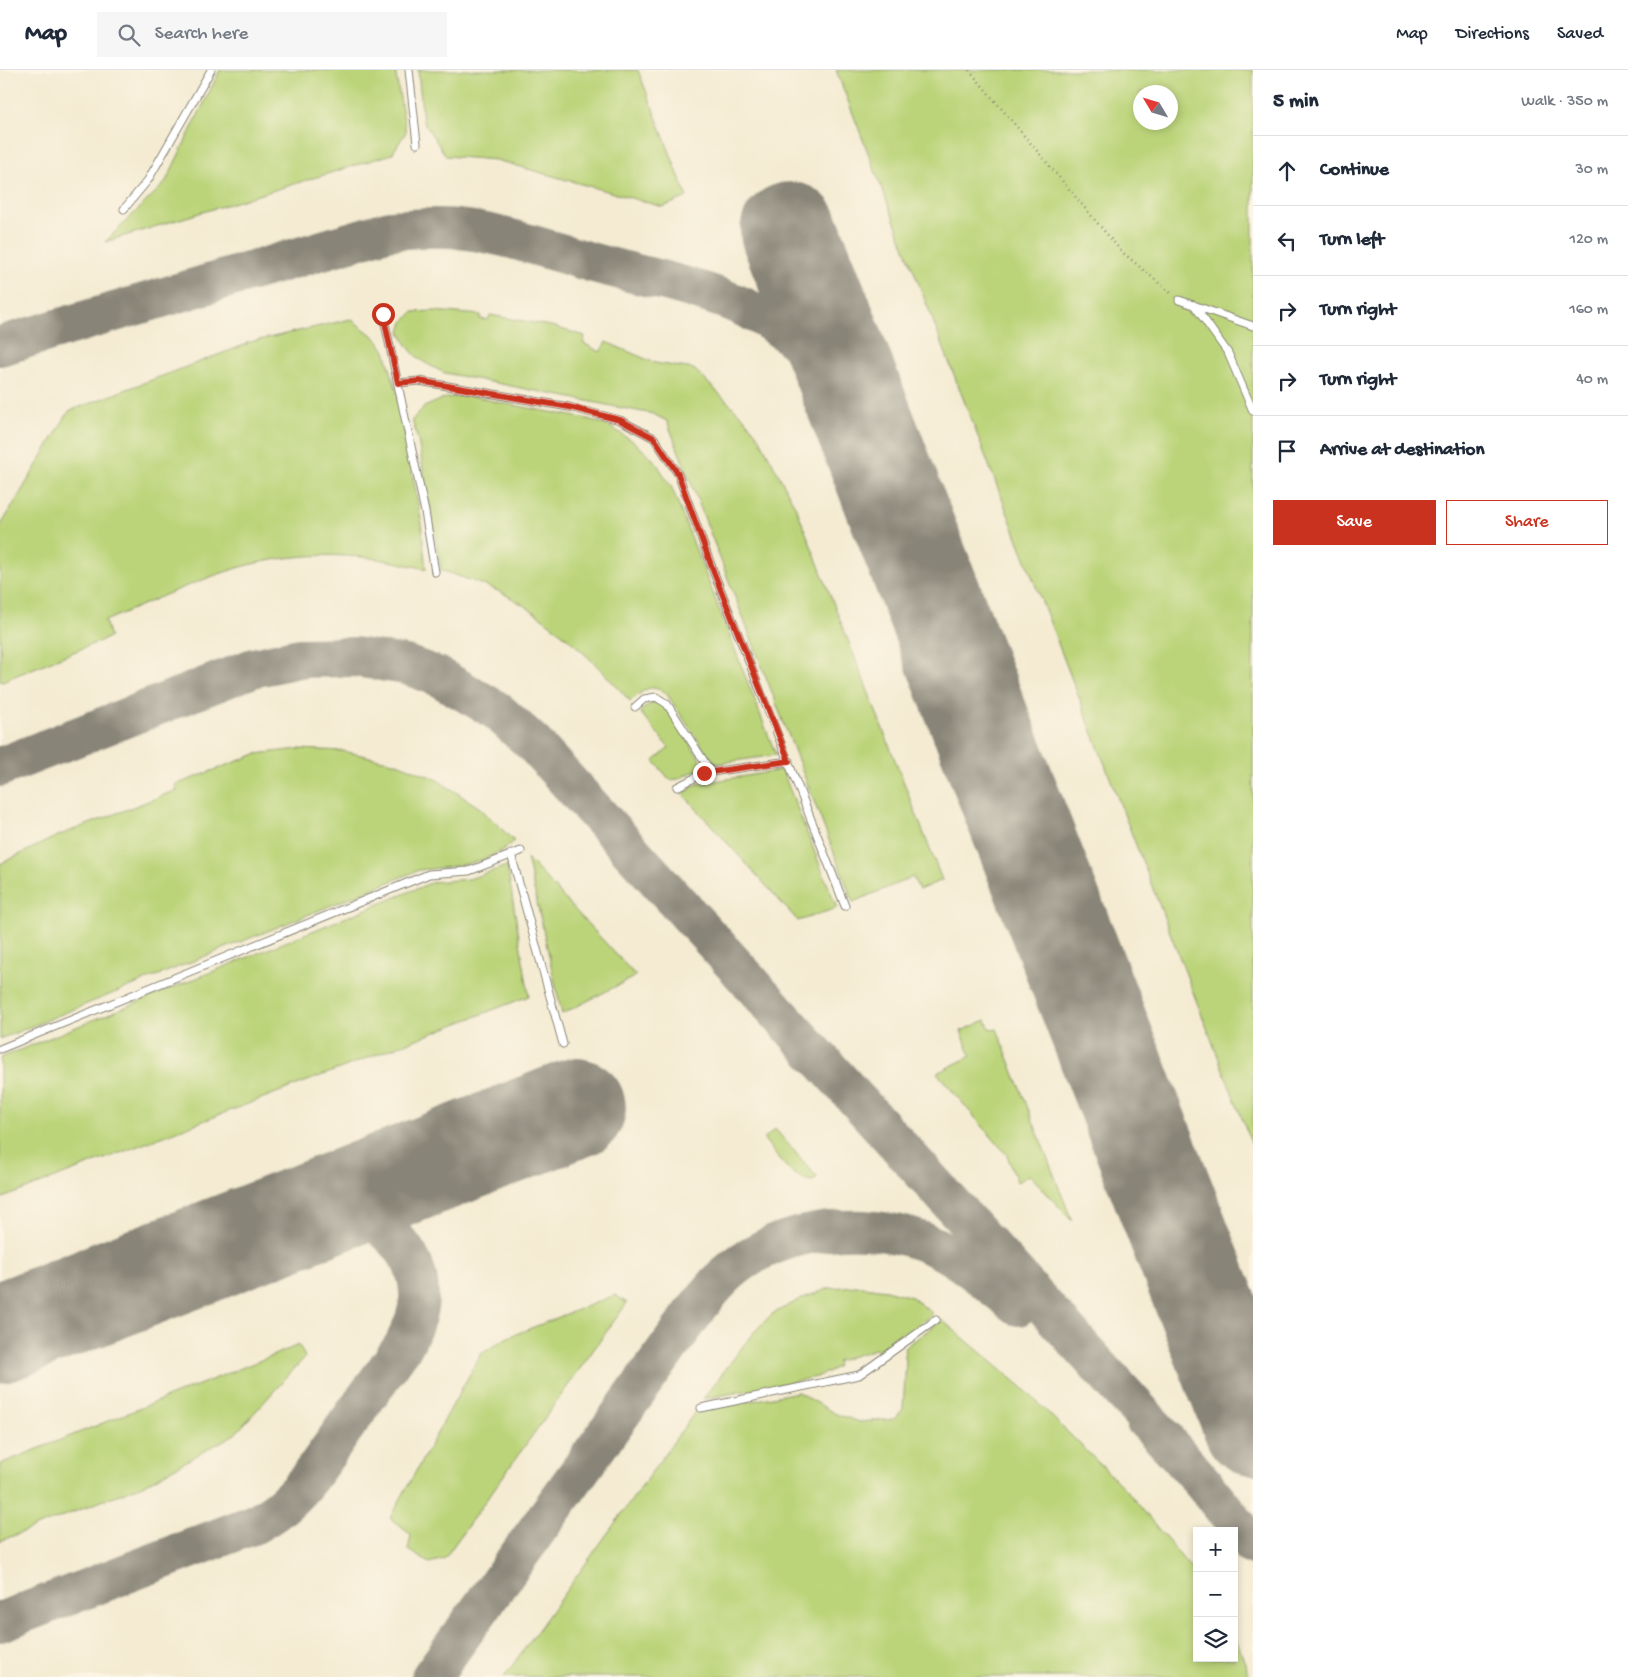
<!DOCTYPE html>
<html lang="en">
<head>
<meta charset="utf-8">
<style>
  body { margin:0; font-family:"Gochi Hand",sans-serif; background:#f6f6f7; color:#1f2937 }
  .controls { position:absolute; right:15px; bottom:15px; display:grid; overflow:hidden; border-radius:0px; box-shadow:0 2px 8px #0003 }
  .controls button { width:45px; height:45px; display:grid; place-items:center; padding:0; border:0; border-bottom:1px solid #e0e1e3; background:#fff; color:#1f2937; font:25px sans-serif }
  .compass { position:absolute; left:1133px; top:15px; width:45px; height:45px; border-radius:50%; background:#fff; box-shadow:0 2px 8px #0003; rotate:308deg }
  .stop { position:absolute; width:15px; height:15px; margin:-11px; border:4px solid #c8321e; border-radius:50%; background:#fff }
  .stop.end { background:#c8321e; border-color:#fff; box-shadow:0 1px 5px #0008 }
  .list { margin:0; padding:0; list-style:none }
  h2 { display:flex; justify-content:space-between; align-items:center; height:65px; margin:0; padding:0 20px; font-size:21px }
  h2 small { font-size:16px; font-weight:400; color:#747a83 }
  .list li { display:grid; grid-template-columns:32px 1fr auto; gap:15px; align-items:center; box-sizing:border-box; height:70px; padding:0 20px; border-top:1px solid #e0e1e3 }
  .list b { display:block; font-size:19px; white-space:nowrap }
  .list em { font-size:16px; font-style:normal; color:#747a83 }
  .actions { display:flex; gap:10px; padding:15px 20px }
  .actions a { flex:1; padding:11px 0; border:1px solid #c8321e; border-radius:0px; text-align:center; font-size:18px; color:#c8321e }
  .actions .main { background:#c8321e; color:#fff }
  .icon { flex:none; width:28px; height:28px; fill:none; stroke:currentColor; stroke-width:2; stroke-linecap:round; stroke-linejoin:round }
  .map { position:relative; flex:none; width:1253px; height:1607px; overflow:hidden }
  header { display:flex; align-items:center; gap:30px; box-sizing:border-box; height:70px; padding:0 25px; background:#fff; border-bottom:1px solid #e0e1e3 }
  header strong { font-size:24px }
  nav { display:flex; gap:28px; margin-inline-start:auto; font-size:18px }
  .search { width:350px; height:45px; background:#f6f6f7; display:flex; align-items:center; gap:12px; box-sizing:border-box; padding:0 18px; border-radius:0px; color:#747a83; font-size:19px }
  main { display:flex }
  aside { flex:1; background:#fff }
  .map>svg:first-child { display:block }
</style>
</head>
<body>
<header>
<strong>Map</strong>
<div class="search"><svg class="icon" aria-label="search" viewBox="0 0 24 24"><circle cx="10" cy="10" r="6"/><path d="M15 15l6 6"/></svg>Search here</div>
<nav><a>Map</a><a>Directions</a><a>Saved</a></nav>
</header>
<main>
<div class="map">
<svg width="1253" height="1607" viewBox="0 0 1253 1607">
  <rect width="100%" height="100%" fill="#fcf5e5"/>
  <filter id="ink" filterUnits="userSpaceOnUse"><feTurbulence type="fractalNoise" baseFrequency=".02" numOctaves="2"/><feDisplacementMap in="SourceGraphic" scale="10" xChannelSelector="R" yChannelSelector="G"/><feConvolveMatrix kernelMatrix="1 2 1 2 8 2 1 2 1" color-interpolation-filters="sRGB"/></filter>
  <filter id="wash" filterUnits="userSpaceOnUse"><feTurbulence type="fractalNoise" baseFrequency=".0096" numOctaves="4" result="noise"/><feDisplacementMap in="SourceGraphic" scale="20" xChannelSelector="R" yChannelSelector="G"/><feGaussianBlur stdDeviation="1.12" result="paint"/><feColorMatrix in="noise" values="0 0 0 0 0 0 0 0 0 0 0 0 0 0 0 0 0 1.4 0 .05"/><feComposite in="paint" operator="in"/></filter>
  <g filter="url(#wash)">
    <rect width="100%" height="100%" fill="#f4ebd2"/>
    <path fill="#bbd479" stroke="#6c784a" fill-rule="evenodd" d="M220,0H395L406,62L392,84L105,172L165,113Z
      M418,0H638L687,127L663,137L496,90L446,86L423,51Z
      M836,0H1253V1077ZM1140,22H1170V52H1140Z
      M434,241L481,245L480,249L488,250L490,245L551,256L585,266L583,273L600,282L606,272L655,293L694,299L744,348L759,367L797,440L942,810L919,820L913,807L853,832L667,351L653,344L445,303C420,291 412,287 400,262L403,252L413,242Z
      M351,249L377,269L385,281L397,322L421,449L426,499C400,493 374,487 347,486C316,484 282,487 252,494C201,507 153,531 105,551L110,567L0,612V457L69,341L247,274L246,273Z
      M469,325L497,332L588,349L609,356L633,371L655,391L672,418L776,685L714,694L666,623C648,612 645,621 630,631C593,590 554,551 506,525C486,514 462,508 441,500L418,370L412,350L424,337L445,328Z
      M655,632L661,633L666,638L702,692L701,698L678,709L670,710L654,691L669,678L640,642L648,635Z
      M298,679L343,681L397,693L436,709L480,738L514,771C489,795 451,797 419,800L0,969V794L55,767L177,720L175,715L256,684Z
      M782,700L837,838L798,851L683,724L697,714Z
      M527,788L636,906L562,944Z
      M507,796L529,926L0,1129V988L433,812L469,809Z
      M986,950L990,960L997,959L1072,1151L1030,1105L1017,1112L1007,1085L937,1003L971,986L961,961Z
      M775,1059L817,1107L813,1111C792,1110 776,1085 764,1069Z
      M856,1216L886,1220L912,1227L933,1244L881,1283L875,1279L838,1291L837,1297L817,1307L703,1329L752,1264L772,1244L803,1228L830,1218Z
      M615,1225L627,1233L444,1489L429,1493L408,1480L411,1465L390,1448L481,1284L506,1268Z
      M942,1250L1023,1318L1128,1422L1197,1506V1588H1234V1563L1250,1607H504L695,1342L798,1322L836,1344L860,1352L894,1349L903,1339L906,1292L904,1278Z
      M299,1275L305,1287L235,1364L145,1414L0,1471V1394Z"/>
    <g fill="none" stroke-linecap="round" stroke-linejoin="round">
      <path stroke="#888477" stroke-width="40" d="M0,276L390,160C413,159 436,156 458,159C501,163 548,180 590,192C637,205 687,214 732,232C760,243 786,261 808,281C841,310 858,350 877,389
        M0,697L253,598L299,588L355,587L406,595L437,606L496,640L534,674L1165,1369
        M1145,1350C1185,1389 1219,1432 1253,1476
        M0,1552L255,1454C297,1432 316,1398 343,1360C363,1332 383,1304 403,1276C411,1261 418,1246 419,1229C421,1189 390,1153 352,1144C339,1141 324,1143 310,1143
        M431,1607L695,1241C709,1223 723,1205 742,1192C798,1153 886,1149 945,1182C971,1196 994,1218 1018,1236"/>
      <path stroke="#888477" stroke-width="100" d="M790,162L1253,1355
        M0,1263L576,1038"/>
    </g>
  </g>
  <g filter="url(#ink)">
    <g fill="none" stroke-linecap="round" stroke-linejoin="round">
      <g stroke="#888477" stroke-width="9">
        <path id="lane" d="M409,0L417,74
          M124,139L148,110L211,0
          M1179,230L1253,256
          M1194,235L1228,283L1253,341
          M383,244L425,442L435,502
          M398,313L419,311L569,337L620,350L654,368L678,404L714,503L845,836
          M635,637L644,629L656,627L667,634L711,702
          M677,717L704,703L789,691
          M511,784L563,974
          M0,979L429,804L469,801L521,781
          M701,1338L859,1305L936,1250"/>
      </g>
      <path stroke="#888477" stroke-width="2.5" stroke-dasharray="1 4" stroke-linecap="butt" d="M969,0L1121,181L1172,224"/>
      <use href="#lane" stroke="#fff" stroke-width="7"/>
    </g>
  </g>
  <g fill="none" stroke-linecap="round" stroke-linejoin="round" filter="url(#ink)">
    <path stroke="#c8321e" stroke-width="6" d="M383,244L398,313L419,311L569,337L620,350L654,368L678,404L714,503L789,691L704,703"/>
  </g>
</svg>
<div class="controls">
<button>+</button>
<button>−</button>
<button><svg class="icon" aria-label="layers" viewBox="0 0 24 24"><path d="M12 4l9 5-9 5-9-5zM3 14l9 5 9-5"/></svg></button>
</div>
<svg class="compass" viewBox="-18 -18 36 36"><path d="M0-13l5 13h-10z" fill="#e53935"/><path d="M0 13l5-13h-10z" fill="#747a83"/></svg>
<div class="stop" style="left:383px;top:244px"></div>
<div class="stop end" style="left:704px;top:703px"></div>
</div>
<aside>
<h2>5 min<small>Walk · 350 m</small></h2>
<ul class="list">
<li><svg class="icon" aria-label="ahead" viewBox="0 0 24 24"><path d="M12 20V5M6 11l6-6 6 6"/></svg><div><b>Continue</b></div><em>30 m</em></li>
<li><svg class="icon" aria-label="left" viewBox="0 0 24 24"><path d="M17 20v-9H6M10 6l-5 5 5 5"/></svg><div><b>Turn left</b></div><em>120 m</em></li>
<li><svg class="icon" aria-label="right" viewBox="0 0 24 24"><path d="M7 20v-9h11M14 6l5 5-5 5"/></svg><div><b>Turn right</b></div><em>160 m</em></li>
<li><svg class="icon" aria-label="right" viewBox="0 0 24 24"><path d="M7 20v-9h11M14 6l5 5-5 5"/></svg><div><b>Turn right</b></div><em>40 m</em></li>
<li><svg class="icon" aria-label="arrive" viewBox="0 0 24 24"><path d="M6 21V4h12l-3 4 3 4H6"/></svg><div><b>Arrive at destination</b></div></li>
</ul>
<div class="actions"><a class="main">Save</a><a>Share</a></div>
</aside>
</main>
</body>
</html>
